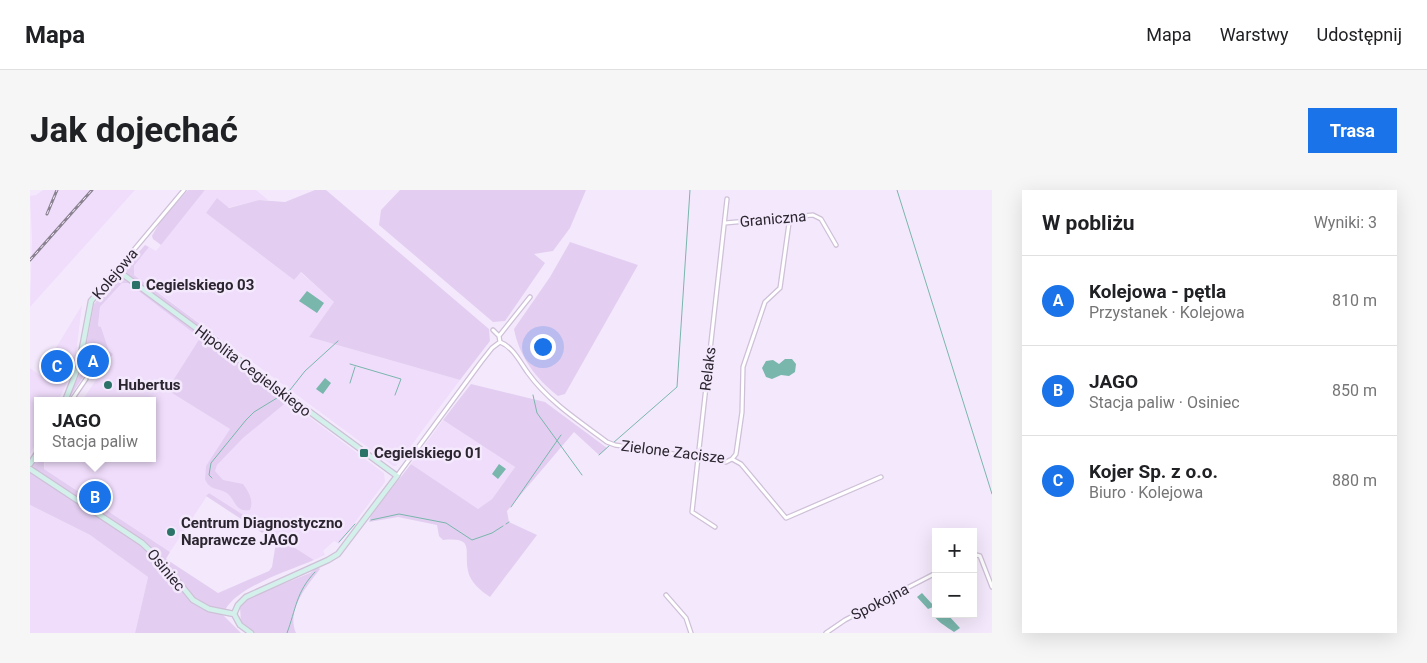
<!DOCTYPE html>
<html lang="pl">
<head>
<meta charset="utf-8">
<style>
  body { margin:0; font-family:Roboto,sans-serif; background:#f6f6f6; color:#202124 }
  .controls { position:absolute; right:15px; bottom:15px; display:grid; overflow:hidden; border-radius:0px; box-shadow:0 5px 20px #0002 }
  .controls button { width:45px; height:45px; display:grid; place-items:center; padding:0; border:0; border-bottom:1px solid #e0e0e0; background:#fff; color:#202124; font:25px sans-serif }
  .you { position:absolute; left:512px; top:156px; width:18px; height:18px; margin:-12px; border:4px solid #fff; border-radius:50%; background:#1a73e8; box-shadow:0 0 0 8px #1a73e833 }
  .badge { display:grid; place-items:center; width:32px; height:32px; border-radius:50%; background:#1a73e8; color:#fff; font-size:16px; font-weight:700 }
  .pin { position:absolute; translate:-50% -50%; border:2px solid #fff; box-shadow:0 1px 5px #0006 }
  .popup { position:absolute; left:4px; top:207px; width:122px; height:65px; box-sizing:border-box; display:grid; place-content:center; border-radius:0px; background:#fff; filter:drop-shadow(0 1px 4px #0005); font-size:16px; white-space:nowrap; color:#757577 }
  .popup b { font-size:19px; color:#202124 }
  .popup::after { content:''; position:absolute; left:50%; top:100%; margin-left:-10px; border:10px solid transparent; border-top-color:#fff }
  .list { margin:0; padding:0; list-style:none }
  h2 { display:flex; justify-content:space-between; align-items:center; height:65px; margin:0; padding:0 20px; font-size:21px }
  h2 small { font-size:16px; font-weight:400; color:#757577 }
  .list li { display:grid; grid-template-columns:32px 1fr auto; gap:15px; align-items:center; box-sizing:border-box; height:90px; padding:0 20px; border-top:1px solid #e0e0e0 }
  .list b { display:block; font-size:19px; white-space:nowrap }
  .list p { margin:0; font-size:16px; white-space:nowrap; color:#757577 }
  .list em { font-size:16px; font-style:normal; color:#757577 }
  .map { position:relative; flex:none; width:962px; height:443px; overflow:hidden; border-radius:0px }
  header { display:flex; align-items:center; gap:30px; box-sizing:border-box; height:70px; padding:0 25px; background:#fff; border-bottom:1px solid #e0e0e0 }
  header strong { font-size:24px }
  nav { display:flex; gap:28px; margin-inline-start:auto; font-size:18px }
  .intro { display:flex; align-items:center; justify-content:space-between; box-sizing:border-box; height:120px; padding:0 30px }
  h1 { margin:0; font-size:35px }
  .button { padding:12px 22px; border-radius:0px; background:#1a73e8; color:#fff; font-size:18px; font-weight:700 }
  main { display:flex; gap:30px; padding:0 30px }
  aside { flex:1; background:#fff; border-radius:0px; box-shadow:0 5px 20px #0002 }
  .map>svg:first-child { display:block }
</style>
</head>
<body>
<header>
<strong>Mapa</strong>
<nav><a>Mapa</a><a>Warstwy</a><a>Udostępnij</a></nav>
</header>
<div class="intro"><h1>Jak dojechać</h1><a class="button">Trasa</a></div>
<main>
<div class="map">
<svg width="962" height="443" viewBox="0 0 962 443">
  <rect width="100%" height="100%" fill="#f4e9fc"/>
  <path fill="#f0ddfc" d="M13,0H105L0,117L2,49L0,6L6,5Z
    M175,0H226L238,10H229L176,23L264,90L270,82L305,112L279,147L430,190L366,276H363L103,84L104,76L119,57L126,61Z
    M92,93H98L171,148L137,200L213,247L258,211L354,283L355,292L309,354L304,351L293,361L295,365L284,370L179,303L140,362L14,279L15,268H122V211H52L83,164L79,161L71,137L68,136L70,117Z
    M52,115L44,179L28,211H8L7,251L0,264V178L11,186L21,166Z
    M413,230L485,277L462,309L448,320L381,274Z
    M0,315L60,345L118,387L105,443H0Z"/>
  <path fill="#e3cef1" d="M158,0H175L131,55L123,49L122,46L131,30Z
    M285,0H296L459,139L460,151L430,190L279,147L304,112L271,82L264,90L176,23L187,8L199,18L229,10L255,12Z
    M370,0H556L540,38L523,61L504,64L515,73L475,131L463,132L349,35L351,20Z
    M540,52L608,75L535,204L528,206C506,189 489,166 484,139L520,87Z
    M115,55L119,57L104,76V85L201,157L199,161L96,84L95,78Z
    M87,87L94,88L253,205L258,211L213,248L187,275L185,281L193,290L213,294C219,302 224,311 220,320C204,323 206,308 195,302C187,298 179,300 175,289L176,276L200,239L137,200L170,148L98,93H92L70,117L68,136L71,137L79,161L83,164L78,172L66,168L37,211L52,179L64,114Z
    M441,194L515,212L577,258L569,265L544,242L477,321L479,332L507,345L460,407C451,401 440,392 438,381C434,359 445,347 413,350L409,346L407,335L368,327L339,332L341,325L381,274L448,319L462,309L485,277L413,230Z
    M7,266L8,268L14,270V279L140,362L136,369L188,403L239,381L242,377L246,352L176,306L179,303L284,370C259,381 201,398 193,425L211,443H105L118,387L60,345L0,315V277Z
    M288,377L290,379C277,396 256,420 266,443H225L211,432L210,418L217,409L280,383Z"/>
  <path fill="#79b6ac" d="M277,101L294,113L287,123L269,111Z
    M755,169H762L766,174L765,182L759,186L751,185L742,189L736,187L732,178L736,171L743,170L749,174Z
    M295,188L301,193L293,204L286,199Z
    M469,274L476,279L468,289L462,284Z
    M892,403L903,415V417L898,419L887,407Z
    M906,419V424H917L930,438L924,442C917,437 904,430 902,422Z"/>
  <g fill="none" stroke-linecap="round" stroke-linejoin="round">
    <path stroke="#79b6ac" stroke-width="1" d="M867,0L962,304
      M320,174L371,189L365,205
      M320,193L325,177
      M503,205L507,223L552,285
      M583,253L647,197L660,0
      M569,265L580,255
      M182,288L179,285L181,273L216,230L224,222L260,200L275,181L308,151
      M481,317L531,245
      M341,330L369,324L416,333L442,350L462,343L473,336
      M476,334L479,332
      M309,352L325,334
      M257,443C266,419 266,402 285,382"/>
    <g stroke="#cec0d7" stroke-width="5.5">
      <path id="street" d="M695,33L783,25L791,29L806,55
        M87,80L154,0
        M463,140L469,146
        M470,152L469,146L500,107
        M41,211L56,189
        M702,269L706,264L712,222L713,177L735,112L750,98L760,26
        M367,286L451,172L462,158L470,152C483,157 490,172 498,183C519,212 549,231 577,252L585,255L696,272L702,269L711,274L756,328L851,287
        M685,337L662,322L697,9
        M943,364L950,366L962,397
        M636,405L656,428L661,443
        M796,443L815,430L906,383"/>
    </g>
    <g stroke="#cec0d7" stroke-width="7">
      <path id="secondary" d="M35,211L49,175L61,111L87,80L367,286L308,364L298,370L216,407L208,415L204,424
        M0,274L8,262
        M0,279L112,353L133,373L163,410L179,419L204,424L210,435L221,443"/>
    </g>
    <use href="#street" stroke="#fff" stroke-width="3"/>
    <use href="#secondary" stroke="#d3f0eb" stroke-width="4.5"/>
    <g stroke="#8a8290" stroke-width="3">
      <path id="rail" d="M17,24L27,0
        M0,70L62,0"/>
    </g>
    <use href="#rail" stroke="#f4e9fc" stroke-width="1" stroke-dasharray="4" stroke-linecap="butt"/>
  </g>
  <g fill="#2b7268" stroke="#f4e9fc" stroke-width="2">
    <rect x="101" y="90" width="10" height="10" rx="2.5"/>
    <circle cx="78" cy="195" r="5"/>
    <rect x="329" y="258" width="10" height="10" rx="2.5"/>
    <circle cx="141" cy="342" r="5"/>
  </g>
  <g text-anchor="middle" stroke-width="5" stroke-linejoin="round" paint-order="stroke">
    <g font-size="15" fill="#2a252e" stroke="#f4e9fc">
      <text transform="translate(743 29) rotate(-5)" y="5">Graniczna</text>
      <text transform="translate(85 84) rotate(-50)" y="5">Kolejowa</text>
      <text transform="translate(678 179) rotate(-83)" y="5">Relaks</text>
      <text transform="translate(223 181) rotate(37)" y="5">Hipolita Cegielskiego</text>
      <text transform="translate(643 262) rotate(7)" y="5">Zielone Zacisze</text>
      <text transform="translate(136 380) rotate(50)" y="5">Osiniec</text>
      <text transform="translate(850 412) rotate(-27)" y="5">Spokojna</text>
    </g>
    <g font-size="15" font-weight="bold" fill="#2a252e" stroke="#f4e9fc" text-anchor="start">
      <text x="116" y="100">Cegielskiego 03</text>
      <text x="88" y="200">Hubertus</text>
      <text x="344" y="268">Cegielskiego 01</text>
      <text x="151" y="338">Centrum Diagnostyczno<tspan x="151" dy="17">Naprawcze JAGO</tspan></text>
    </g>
  </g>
</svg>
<div class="controls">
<button>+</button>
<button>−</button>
</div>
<div class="you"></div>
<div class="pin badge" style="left:63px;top:171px">A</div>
<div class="pin badge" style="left:65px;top:307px">B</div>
<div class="popup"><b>JAGO</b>Stacja paliw</div>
<div class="pin badge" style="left:27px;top:176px">C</div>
</div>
<aside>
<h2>W pobliżu<small>Wyniki: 3</small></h2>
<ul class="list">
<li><span class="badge">A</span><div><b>Kolejowa - pętla</b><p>Przystanek · Kolejowa</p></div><em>810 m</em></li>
<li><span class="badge">B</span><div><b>JAGO</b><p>Stacja paliw · Osiniec</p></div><em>850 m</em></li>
<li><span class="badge">C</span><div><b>Kojer Sp. z o.o.</b><p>Biuro · Kolejowa</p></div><em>880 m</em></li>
</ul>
</aside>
</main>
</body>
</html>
